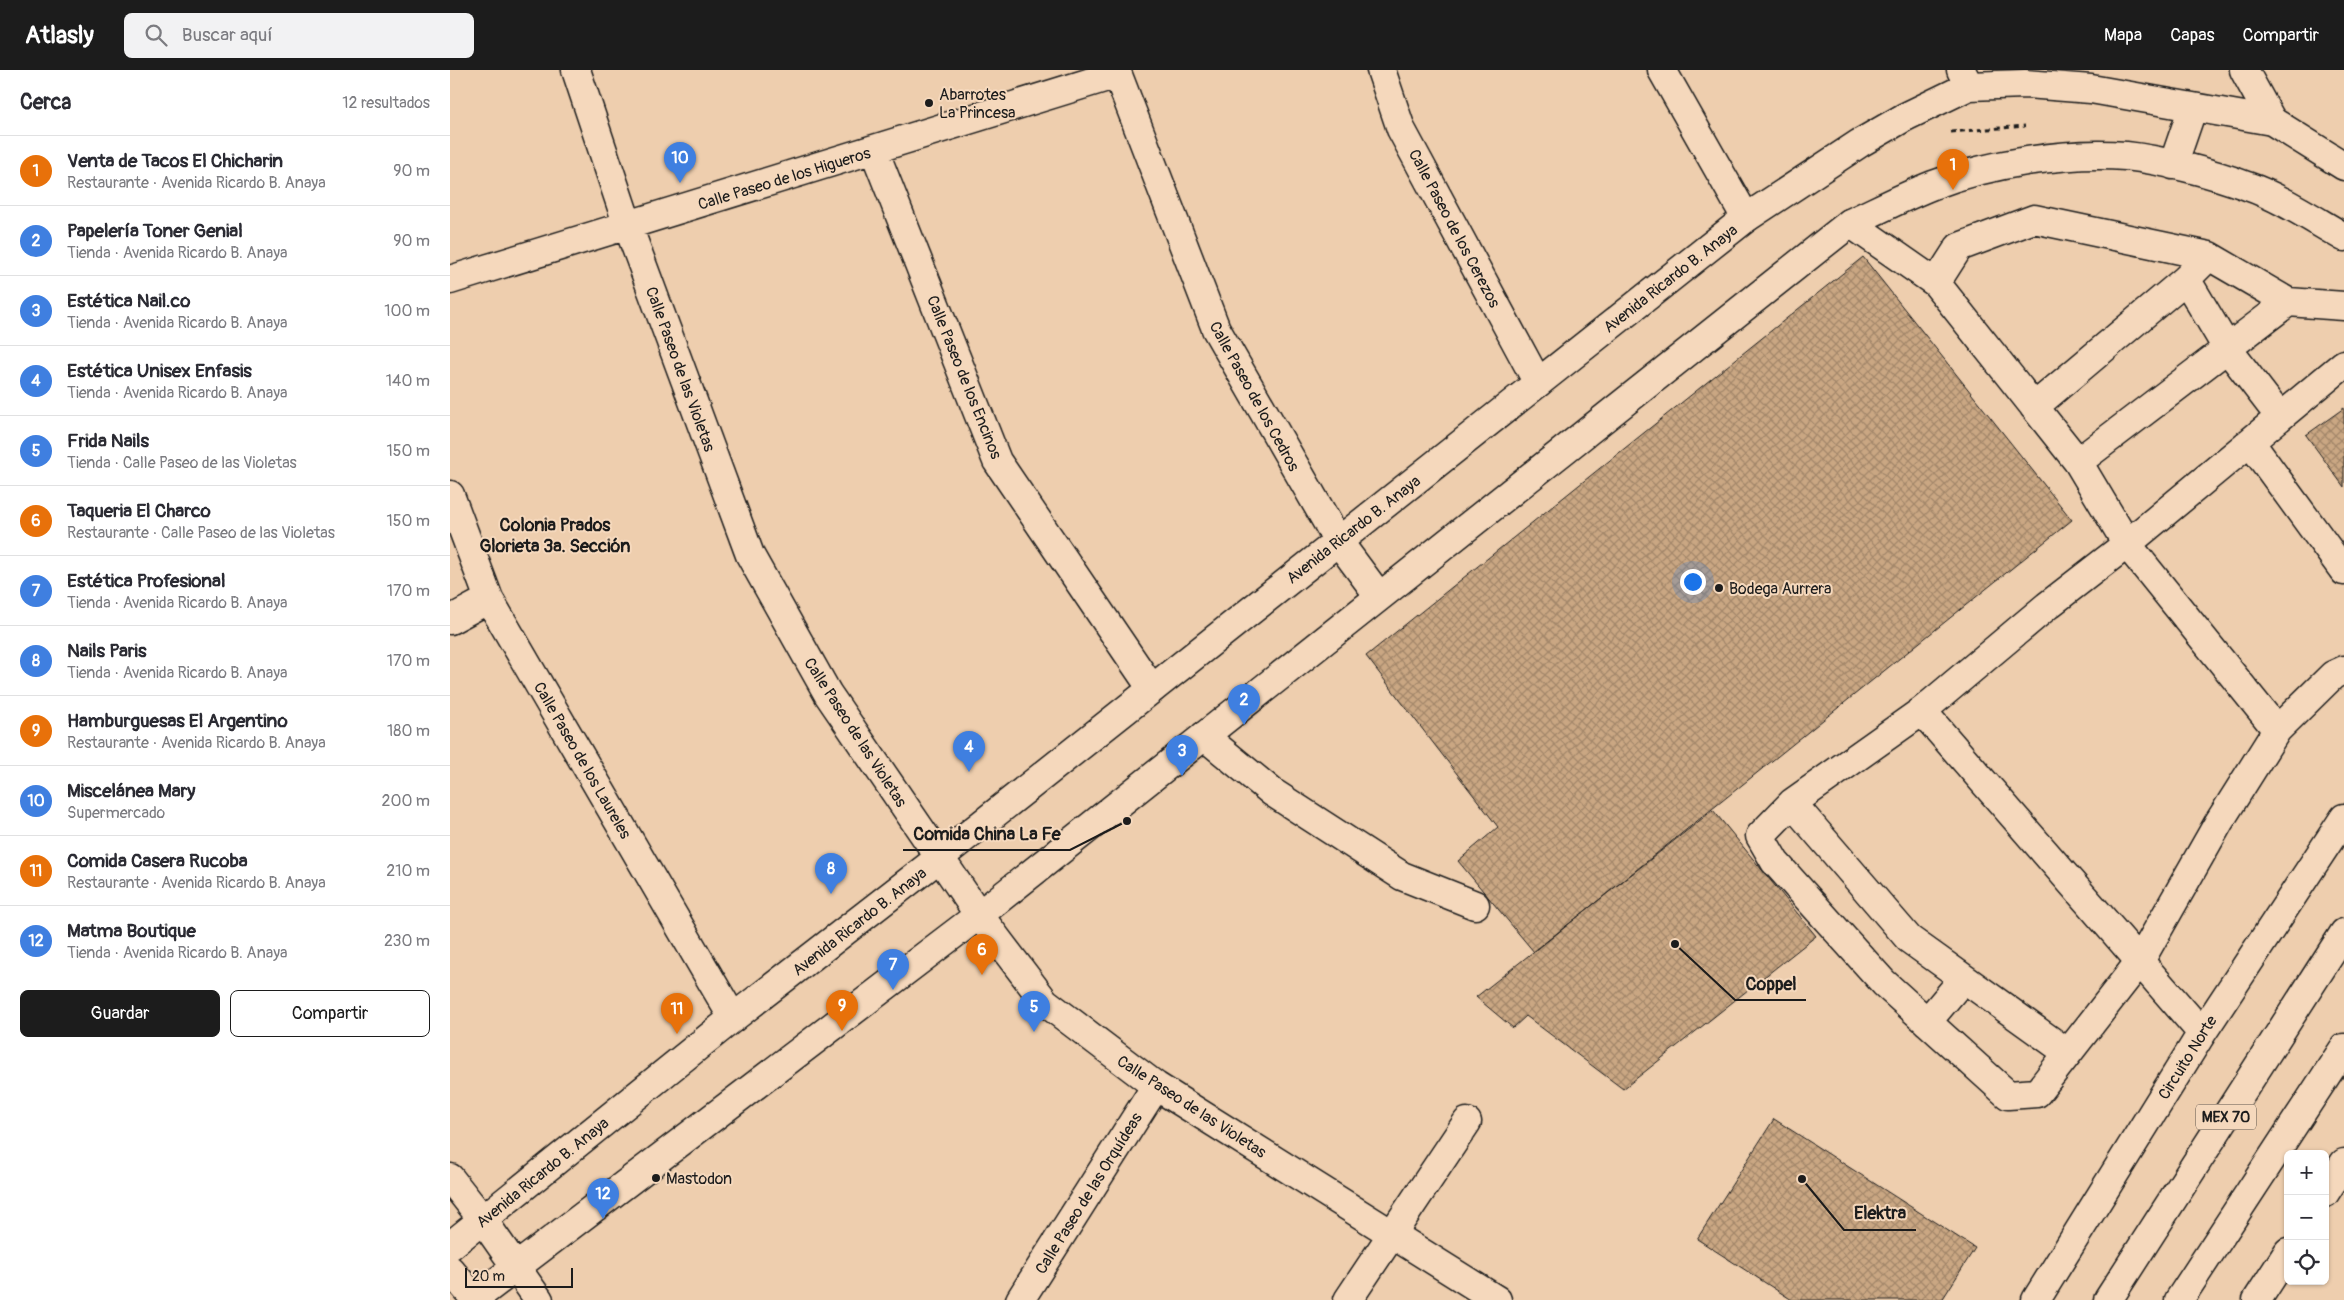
<!DOCTYPE html>
<html lang="es">
<head>
<meta charset="utf-8">
<style>
  body { margin:0; font-family:Pangolin,sans-serif; background:#f2f2f3; color:#2b2b33 }
  .controls { position:absolute; right:15px; bottom:15px; display:grid; overflow:hidden; border-radius:8px; box-shadow:0 1px 4px #0004 }
  .controls button { width:45px; height:45px; display:grid; place-items:center; padding:0; border:0; border-bottom:1px solid #e1e1e2; background:#fff; color:#2b2b33; font:25px sans-serif }
  .scale { position:absolute; left:15px; bottom:12px; width:108px; box-sizing:border-box; padding-left:5px; border:2px solid #1c1c1c; border-top:0; font-size:14px; line-height:18px; white-space:nowrap; color:#1c1c1c; -webkit-text-stroke:4px #f5d8bc; paint-order:stroke }
  .you { position:absolute; left:1242px; top:511px; width:18px; height:18px; margin:-12px; border:4px solid #fff; border-radius:50%; background:#1a73e8; box-shadow:0 0 0 8px #1a73e833 }
  .badge { display:grid; place-items:center; width:32px; height:32px; border-radius:50%; background:#1c1c1c; color:#fff; font-size:16px; font-weight:700 }
  .pin { position:absolute; translate:-50% -41px; filter:drop-shadow(0 1px 2px #0008) }
  .pin::after { content:''; position:absolute; top:26px; width:18px; height:15px; background:inherit; clip-path:polygon(0 0,100% 0,50% 100%) }
  .list { margin:0; padding:0; list-style:none }
  h2 { display:flex; justify-content:space-between; align-items:center; height:65px; margin:0; padding:0 20px; font-size:21px }
  h2 small { font-size:16px; font-weight:400; color:#7c7c81 }
  .list li { display:grid; grid-template-columns:32px 1fr auto; gap:15px; align-items:center; box-sizing:border-box; height:70px; padding:0 20px; border-top:1px solid #e1e1e2 }
  .list b { display:block; font-size:19px; white-space:nowrap }
  .list p { margin:0; font-size:16px; white-space:nowrap; color:#7c7c81 }
  .list em { font-size:16px; font-style:normal; color:#7c7c81 }
  .actions { display:flex; gap:10px; padding:15px 20px }
  .actions a { flex:1; padding:11px 0; border:1px solid #1c1c1c; border-radius:8px; text-align:center; font-size:18px; color:#1c1c1c }
  .actions .main { background:#1c1c1c; color:#fff }
  .icon { flex:none; width:28px; height:28px; fill:none; stroke:currentColor; stroke-width:2; stroke-linecap:round; stroke-linejoin:round }
  .map { position:relative; flex:none; width:1894px; height:1230px; overflow:hidden }
  header { display:flex; align-items:center; gap:30px; box-sizing:border-box; height:70px; padding:0 25px; background:#1c1c1c; color:#fff }
  header strong { font-size:24px }
  nav { display:flex; gap:28px; margin-inline-start:auto; font-size:18px }
  .search { width:350px; height:45px; background:#f2f2f3; display:flex; align-items:center; gap:12px; box-sizing:border-box; padding:0 18px; border-radius:8px; color:#7c7c81; font-size:19px }
  main { display:flex }
  aside { flex:1; background:#fff }
  .map>svg:first-child { display:block }
</style>
</head>
<body>
<header>
<strong>Atlasly</strong>
<div class="search"><svg class="icon" aria-label="search" viewBox="0 0 24 24"><circle cx="10" cy="10" r="6"/><path d="M15 15l6 6"/></svg>Buscar aquí</div>
<nav><a>Mapa</a><a>Capas</a><a>Compartir</a></nav>
</header>
<main>
<aside>
<h2>Cerca<small>12 resultados</small></h2>
<ul class="list">
<li><span class="badge" style="background:#e8710a">1</span><div><b>Venta de Tacos El Chicharin</b><p>Restaurante · Avenida Ricardo B. Anaya</p></div><em>90 m</em></li>
<li><span class="badge" style="background:#3f7fe0">2</span><div><b>Papelería Toner Genial</b><p>Tienda · Avenida Ricardo B. Anaya</p></div><em>90 m</em></li>
<li><span class="badge" style="background:#3f7fe0">3</span><div><b>Estética Nail.co</b><p>Tienda · Avenida Ricardo B. Anaya</p></div><em>100 m</em></li>
<li><span class="badge" style="background:#3f7fe0">4</span><div><b>Estética Unisex Enfasis</b><p>Tienda · Avenida Ricardo B. Anaya</p></div><em>140 m</em></li>
<li><span class="badge" style="background:#3f7fe0">5</span><div><b>Frida Nails</b><p>Tienda · Calle Paseo de las Violetas</p></div><em>150 m</em></li>
<li><span class="badge" style="background:#e8710a">6</span><div><b>Taqueria El Charco</b><p>Restaurante · Calle Paseo de las Violetas</p></div><em>150 m</em></li>
<li><span class="badge" style="background:#3f7fe0">7</span><div><b>Estética Profesional</b><p>Tienda · Avenida Ricardo B. Anaya</p></div><em>170 m</em></li>
<li><span class="badge" style="background:#3f7fe0">8</span><div><b>Nails Paris</b><p>Tienda · Avenida Ricardo B. Anaya</p></div><em>170 m</em></li>
<li><span class="badge" style="background:#e8710a">9</span><div><b>Hamburguesas El Argentino</b><p>Restaurante · Avenida Ricardo B. Anaya</p></div><em>180 m</em></li>
<li><span class="badge" style="background:#3f7fe0">10</span><div><b>Miscelánea Mary</b><p>Supermercado</p></div><em>200 m</em></li>
<li><span class="badge" style="background:#e8710a">11</span><div><b>Comida Casera Rucoba</b><p>Restaurante · Avenida Ricardo B. Anaya</p></div><em>210 m</em></li>
<li><span class="badge" style="background:#3f7fe0">12</span><div><b>Matma Boutique</b><p>Tienda · Avenida Ricardo B. Anaya</p></div><em>230 m</em></li>
</ul>
<div class="actions"><a class="main">Guardar</a><a>Compartir</a></div>
</aside>
<div class="map">
<svg width="1894" height="1230" viewBox="0 0 1894 1230">
  <defs>
    <pattern id="building-cross-hatch" width="8" height="8" patternUnits="userSpaceOnUse" patternTransform="scale(1.25)"><rect width="8" height="8" fill="#caa783"/><path d="M0 0l8 8M0 8l8-8" fill="none" stroke="#a3876a"/></pattern>
  </defs>
  <rect width="100%" height="100%" fill="#eeceae"/>
  <filter id="ink" filterUnits="userSpaceOnUse"><feTurbulence type="fractalNoise" baseFrequency=".02" numOctaves="2"/><feDisplacementMap in="SourceGraphic" scale="10" xChannelSelector="R" yChannelSelector="G"/><feConvolveMatrix kernelMatrix="1 2 1 2 8 2 1 2 1" color-interpolation-filters="sRGB"/></filter>
  <g filter="url(#ink)">
    <path fill="url(#building-cross-hatch)" stroke="#1c1c1c" d="M1413,187L1622,450L1084,882L1008,791L1048,757L916,586Z
      M1894,338V417L1856,365Z
      M1263,740L1366,866L1173,1019L1076,946L1063,958L1026,927Z
      M1324,1049L1525,1178L1492,1230H1342L1247,1169Z"/>
    <g fill="none" stroke-linecap="round" stroke-linejoin="round">
      <g stroke="#1c1c1c" stroke-width="31">
        <path id="minor" d="M126,0L178,156L300,485L378,624L529,845L595,932L706,1016L1047,1230
          M666,0L766,259L888,471L929,526
          M931,0L951,59L1088,313
          M1212,0L1296,148
          M1511,0L1519,16
          M1794,0L1822,51
          M424,80L547,391L702,619
          M1400,153L1486,213
          M1736,209L1777,278L1830,347
          M0,210L667,4
          M1838,232L1759,186L1584,149L1509,177L1486,213L1628,392L1677,474L1597,536L1472,641L1342,733L1310,766L1325,792L1434,913L1558,1025L1587,1023L1690,891L1769,752L1827,660L1883,605L1894,600
          M1584,337L1736,209L1759,186
          M1800,372L1894,501
          M1628,392L1838,232L1894,236
          M0,425L39,529L283,948
          M0,550L39,529
          M1472,641L1752,963
          M1827,660L1677,474L1894,294
          M754,666L822,722L952,806L1025,835
          M1342,733L1459,869L1618,983
          M1477,952L1513,909
          M0,1108L33,1150L89,1230
          M1875,1123L1894,1093
          M0,1200L26,1230
          M570,1230L706,1016
          M898,1230L1017,1052
          M1586,1230L1752,963L1894,748
          M1807,1230L1838,1182"/>
      </g>
      <g stroke="#1c1c1c" stroke-width="31">
        <path id="major" d="M1723,95L1743,37
          M0,1176L283,948L489,788L1296,148L1410,73L1455,47L1519,16L1575,14L1641,19L1822,51L1894,96
          M23,1230L529,845L1400,153C1428,140 1455,126 1483,115C1538,94 1617,81 1676,86C1713,90 1762,103 1797,116C1830,127 1864,150 1894,167
          M1658,1230L1894,863
          M1729,1230L1894,978"/>
      </g>
      <path stroke="#1c1c1c" stroke-width="3" stroke-dasharray="5 4" stroke-linecap="butt" d="M1501,62L1575,56"/>
      <use href="#minor" stroke="#f5d8bc" stroke-width="28"/>
      <use href="#major" stroke="#f5d8bc" stroke-width="28"/>
    </g>
  </g>
  <g fill="#1c1c1c" stroke="#f5d8bc" stroke-width="2">
    <circle cx="479" cy="33" r="5"/>
    <circle cx="1269" cy="518" r="5"/>
    <circle cx="206" cy="1108" r="5"/>
  </g>
  <g text-anchor="middle" stroke-width="4" stroke-linejoin="round" paint-order="stroke">
    <rect fill="#f5d8bc" stroke="#5d544c" stroke-width="1" x="1746" y="1034.5" width="60" height="25" rx="4"/>
    <g font-size="15" font-weight="bold" fill="#1c1c1c">
      <text x="1776" y="1052">MEX 70</text>
    </g>
    <g font-size="16" fill="#1c1c1c" stroke="#f5d8bc" text-anchor="start">
      <text x="489" y="30">Abarrotes<tspan x="489" dy="18">La Princesa</tspan></text>
      <text x="1279" y="524">Bodega Aurrera</text>
      <text x="216" y="1114">Mastodon</text>
    </g>
    <g font-size="16" fill="#1c1c1c" stroke="#f5d8bc">
      <text transform="translate(334 108) rotate(-17)" y="6">Calle Paseo de los Higueros</text>
      <text transform="translate(1005 158) rotate(62)" y="6">Calle Paseo de los Cerezos</text>
      <text transform="translate(1220 208) rotate(-38)" y="6">Avenida Ricardo B. Anaya</text>
      <text transform="translate(231 299) rotate(70)" y="6">Calle Paseo de las Violetas</text>
      <text transform="translate(515 307) rotate(68)" y="6">Calle Paseo de los Encinos</text>
      <text transform="translate(805 326) rotate(61)" y="6">Calle Paseo de los Cedros</text>
      <text transform="translate(903 459) rotate(-38)" y="6">Avenida Ricardo B. Anaya</text>
      <text transform="translate(406 662) rotate(57)" y="6">Calle Paseo de las Violetas</text>
      <text transform="translate(133 690) rotate(60)" y="6">Calle Paseo de los Laureles</text>
      <text transform="translate(409 851) rotate(-38)" y="6">Avenida Ricardo B. Anaya</text>
      <text transform="translate(1737 987) rotate(-58)" y="6">Circuito Norte</text>
      <text transform="translate(742 1036) rotate(33)" y="6">Calle Paseo de las Violetas</text>
      <text transform="translate(92 1102) rotate(-39)" y="6">Avenida Ricardo B. Anaya</text>
      <text transform="translate(638 1123) rotate(-58)" y="6">Calle Paseo de las Orquídeas</text>
    </g>
    <g font-size="18" font-weight="bold" fill="#1c1c1c" stroke="#f5d8bc">
      <text x="105" y="461">Colonia Prados<tspan x="105" dy="21">Glorieta 3a. Sección</tspan></text>
    </g>
  </g>
  <path fill="none" stroke="#1c1c1c" stroke-width="2" d="M677 751L620 780H453M1225 874L1285 930H1356M1352 1109L1394 1160H1466"/>
  <g fill="#1c1c1c" stroke="#f5d8bc" stroke-width="2">
    <circle cx="677" cy="751" r="5"/>
    <circle cx="1225" cy="874" r="5"/>
    <circle cx="1352" cy="1109" r="5"/>
  </g>
  <g font-size="18" text-anchor="middle" font-weight="bold" fill="#1c1c1c" stroke="#f5d8bc" stroke-width="4" stroke-linejoin="round" paint-order="stroke">
    <text x="537" y="770">Comida China La Fe</text>
    <text x="1321" y="920">Coppel</text>
    <text x="1430" y="1149">Elektra</text>
  </g>
</svg>
<div class="controls">
<button>+</button>
<button>−</button>
<button><svg class="icon" aria-label="locate" viewBox="0 0 24 24"><circle cx="12" cy="12" r="6"/><path d="M12 2v4M12 18v4M2 12h4M18 12h4"/></svg></button>
</div>
<div class="scale">20 m</div>
<div class="you"></div>
<div class="pin badge" style="left:1503px;top:120px;background:#e8710a">1</div>
<div class="pin badge" style="left:794px;top:655px;background:#3f7fe0">2</div>
<div class="pin badge" style="left:732px;top:706px;background:#3f7fe0">3</div>
<div class="pin badge" style="left:519px;top:702px;background:#3f7fe0">4</div>
<div class="pin badge" style="left:584px;top:962px;background:#3f7fe0">5</div>
<div class="pin badge" style="left:532px;top:905px;background:#e8710a">6</div>
<div class="pin badge" style="left:443px;top:920px;background:#3f7fe0">7</div>
<div class="pin badge" style="left:381px;top:824px;background:#3f7fe0">8</div>
<div class="pin badge" style="left:392px;top:961px;background:#e8710a">9</div>
<div class="pin badge" style="left:230px;top:113px;background:#3f7fe0">10</div>
<div class="pin badge" style="left:227px;top:964px;background:#e8710a">11</div>
<div class="pin badge" style="left:153px;top:1149px;background:#3f7fe0">12</div>
</div>
</main>
</body>
</html>
